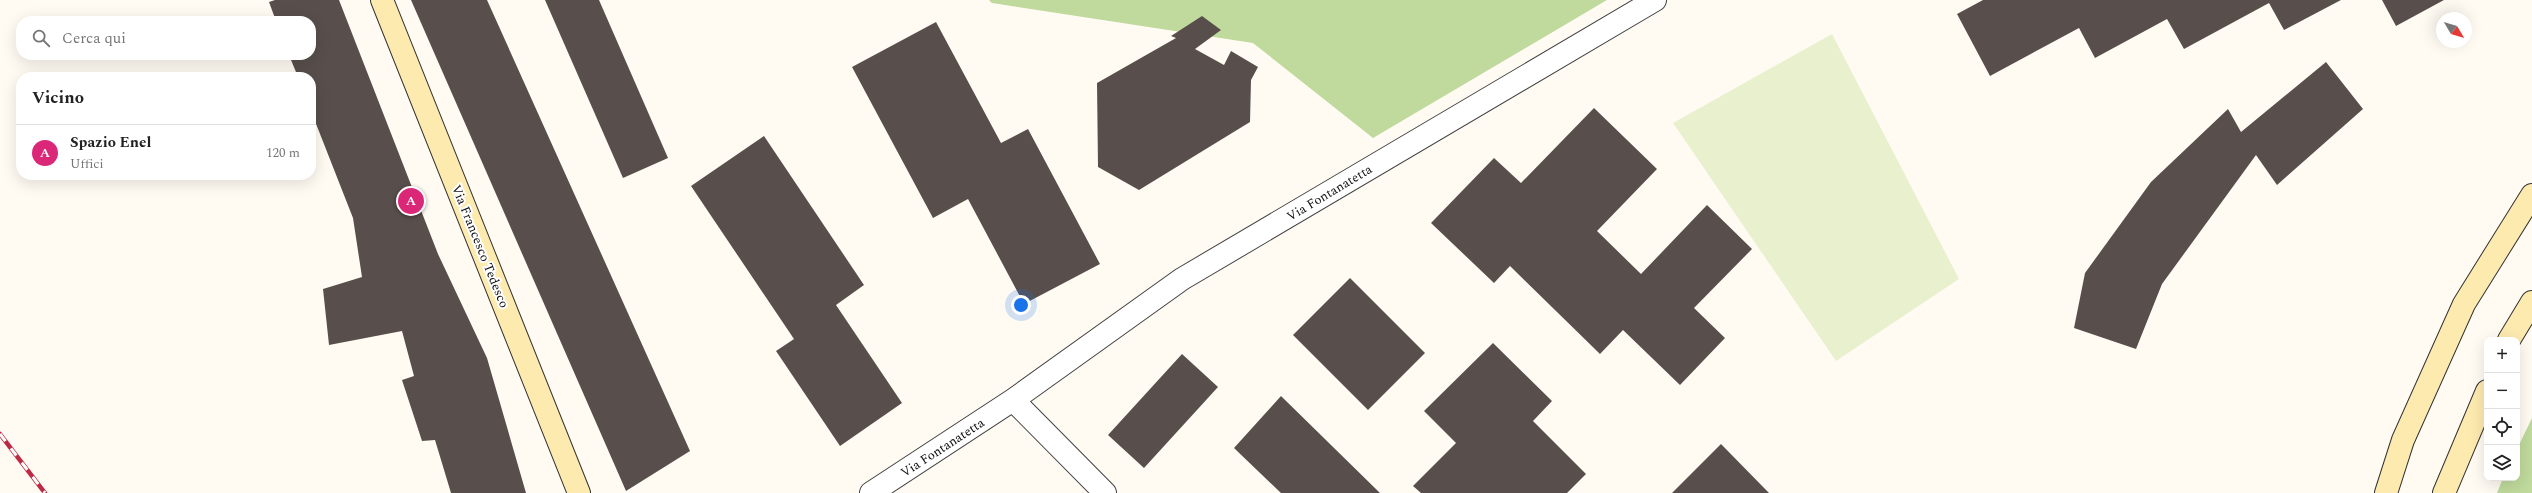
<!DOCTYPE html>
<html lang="it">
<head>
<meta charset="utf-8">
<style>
  body { margin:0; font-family:Spectral,serif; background:#f6f6f6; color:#222 }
  .controls { position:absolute; right:12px; bottom:12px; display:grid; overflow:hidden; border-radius:8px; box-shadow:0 4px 16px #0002 }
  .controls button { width:36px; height:36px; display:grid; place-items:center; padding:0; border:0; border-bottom:1px solid #e0e0e0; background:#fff; color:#222; font:20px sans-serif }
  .compass { position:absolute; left:2436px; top:12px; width:36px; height:36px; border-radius:50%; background:#fff; box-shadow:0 4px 16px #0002; rotate:128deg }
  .you { position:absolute; left:1021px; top:305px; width:14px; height:14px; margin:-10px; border:3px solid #fff; border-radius:50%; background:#1a73e8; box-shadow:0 0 0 6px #1a73e833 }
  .badge { display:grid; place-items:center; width:26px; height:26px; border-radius:50%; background:#db2777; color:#fff; font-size:13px; font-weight:700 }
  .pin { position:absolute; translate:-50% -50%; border:2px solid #fff; box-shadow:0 1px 4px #0006 }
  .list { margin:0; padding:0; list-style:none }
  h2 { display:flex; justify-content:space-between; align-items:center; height:52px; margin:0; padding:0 16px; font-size:17px }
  h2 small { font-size:13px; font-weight:400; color:#767676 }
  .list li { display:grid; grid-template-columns:26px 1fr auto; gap:12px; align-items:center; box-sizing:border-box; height:56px; padding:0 16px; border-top:1px solid #e0e0e0 }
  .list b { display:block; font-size:15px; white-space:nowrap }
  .list p { margin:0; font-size:13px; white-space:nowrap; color:#767676 }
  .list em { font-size:13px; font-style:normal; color:#767676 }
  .icon { flex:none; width:22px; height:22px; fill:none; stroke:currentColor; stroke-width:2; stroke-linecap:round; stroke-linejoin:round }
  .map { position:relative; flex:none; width:2532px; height:493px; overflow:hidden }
  .search { position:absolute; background:#fff; box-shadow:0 4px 16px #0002; left:16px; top:16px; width:300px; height:44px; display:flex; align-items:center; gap:10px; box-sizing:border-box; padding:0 14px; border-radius:16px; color:#767676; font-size:15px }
  .panel { position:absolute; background:#fff; box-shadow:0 4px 16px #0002; left:16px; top:72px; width:300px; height:108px; border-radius:16px }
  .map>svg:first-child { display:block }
</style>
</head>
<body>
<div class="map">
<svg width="2532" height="493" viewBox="0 0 2532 493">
  <rect width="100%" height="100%" fill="#fffbf3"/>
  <path fill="#bfda9c" d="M989,0H1607L1373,138L1253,43L992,3Z
    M2532,418V493H2497L2503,478H2517V449Z"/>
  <path fill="#e9f0ce" d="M1832,34L1959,279L1836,361L1673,123Z"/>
  <path fill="#584f4c" d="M275,0H339L438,254L487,358L526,493H451L435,440L422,441L402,380L414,376L402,331L329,345L323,289L362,277L353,218L311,111V77H298L289,55H311V21H276L269,2Z
    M411,0H487L690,451L626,491Z
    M545,0H599L668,158L623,178Z
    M1983,0H2341L2284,30L2269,3L2184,49L2167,19L2095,58L2079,28L1990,76L1957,14Z
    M2382,0H2444L2396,26Z
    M1202,16L1221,30L1195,49L1224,65L1231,51L1258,67L1251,80L1250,122L1139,190L1098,167L1097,83L1176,38L1171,36Z
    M936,22L1001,143L1028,129L1100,264L1024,304L968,199L933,218L852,67Z
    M2326,62L2363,109L2277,185L2256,155L2162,284L2136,349L2074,328L2085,273L2151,182L2228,109L2241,132Z
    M1594,108L1657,169L1597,231L1641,274L1707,205L1752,249L1694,308L1725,338L1680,385L1623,330L1600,354L1510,266L1494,283L1431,223L1494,158L1521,183Z
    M764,136L864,285L836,305L902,403L840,446L776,351L794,339L691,186Z
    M1350,278L1425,353L1368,410L1293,335Z
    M1493,343L1552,401L1533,421L1586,474L1567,493H1421L1413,486L1456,443L1424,411Z
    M1182,354L1218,387L1144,468L1108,435Z
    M1281,396L1380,493H1281L1234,448Z
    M1721,444L1769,493H1672Z"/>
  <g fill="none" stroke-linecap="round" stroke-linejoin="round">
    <g stroke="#434343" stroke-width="24">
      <path id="street" d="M1013,400L1105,493
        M871,493L1013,400L1182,279L1655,0"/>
    </g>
    <g stroke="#323232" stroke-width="24">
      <path id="secondary" d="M382,0L579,493
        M2509,340L2532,302
        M2386,493L2403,440L2464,304L2532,195
        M2444,493L2487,391"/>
    </g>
    <use href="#street" stroke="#fff" stroke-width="22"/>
    <use href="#secondary" stroke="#fdeaaf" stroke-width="22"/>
    <g stroke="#bd2a44" stroke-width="4.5">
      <path id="rail" d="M0,434L45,493"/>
    </g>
    <use href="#rail" stroke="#fff" stroke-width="3" stroke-dasharray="9" stroke-linecap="butt"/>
  </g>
  <g text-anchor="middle" stroke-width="4" stroke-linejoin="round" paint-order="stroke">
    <g font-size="13" fill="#101010" stroke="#fff">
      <text transform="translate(1329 192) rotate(-31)" y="5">Via Fontanatetta</text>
      <text transform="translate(481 246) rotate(68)" y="5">Via Francesco Tedesco</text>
      <text transform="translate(942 447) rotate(-33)" y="5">Via Fontanatetta</text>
    </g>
  </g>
</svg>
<div class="controls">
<button>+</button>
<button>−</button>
<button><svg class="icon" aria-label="locate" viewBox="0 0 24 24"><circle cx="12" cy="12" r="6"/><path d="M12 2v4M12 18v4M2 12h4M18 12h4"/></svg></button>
<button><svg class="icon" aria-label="layers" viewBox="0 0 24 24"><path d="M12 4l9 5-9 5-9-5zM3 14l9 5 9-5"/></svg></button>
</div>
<svg class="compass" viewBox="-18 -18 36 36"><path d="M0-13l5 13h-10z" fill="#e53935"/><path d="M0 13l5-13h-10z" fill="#767676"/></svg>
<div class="you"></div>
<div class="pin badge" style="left:411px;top:201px">A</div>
<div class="search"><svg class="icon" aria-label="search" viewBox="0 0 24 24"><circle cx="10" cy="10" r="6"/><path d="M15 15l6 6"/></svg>Cerca qui</div>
<section class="panel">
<h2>Vicino<small></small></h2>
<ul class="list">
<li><span class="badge">A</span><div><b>Spazio Enel</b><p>Uffici</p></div><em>120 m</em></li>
</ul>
</section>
</div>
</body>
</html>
